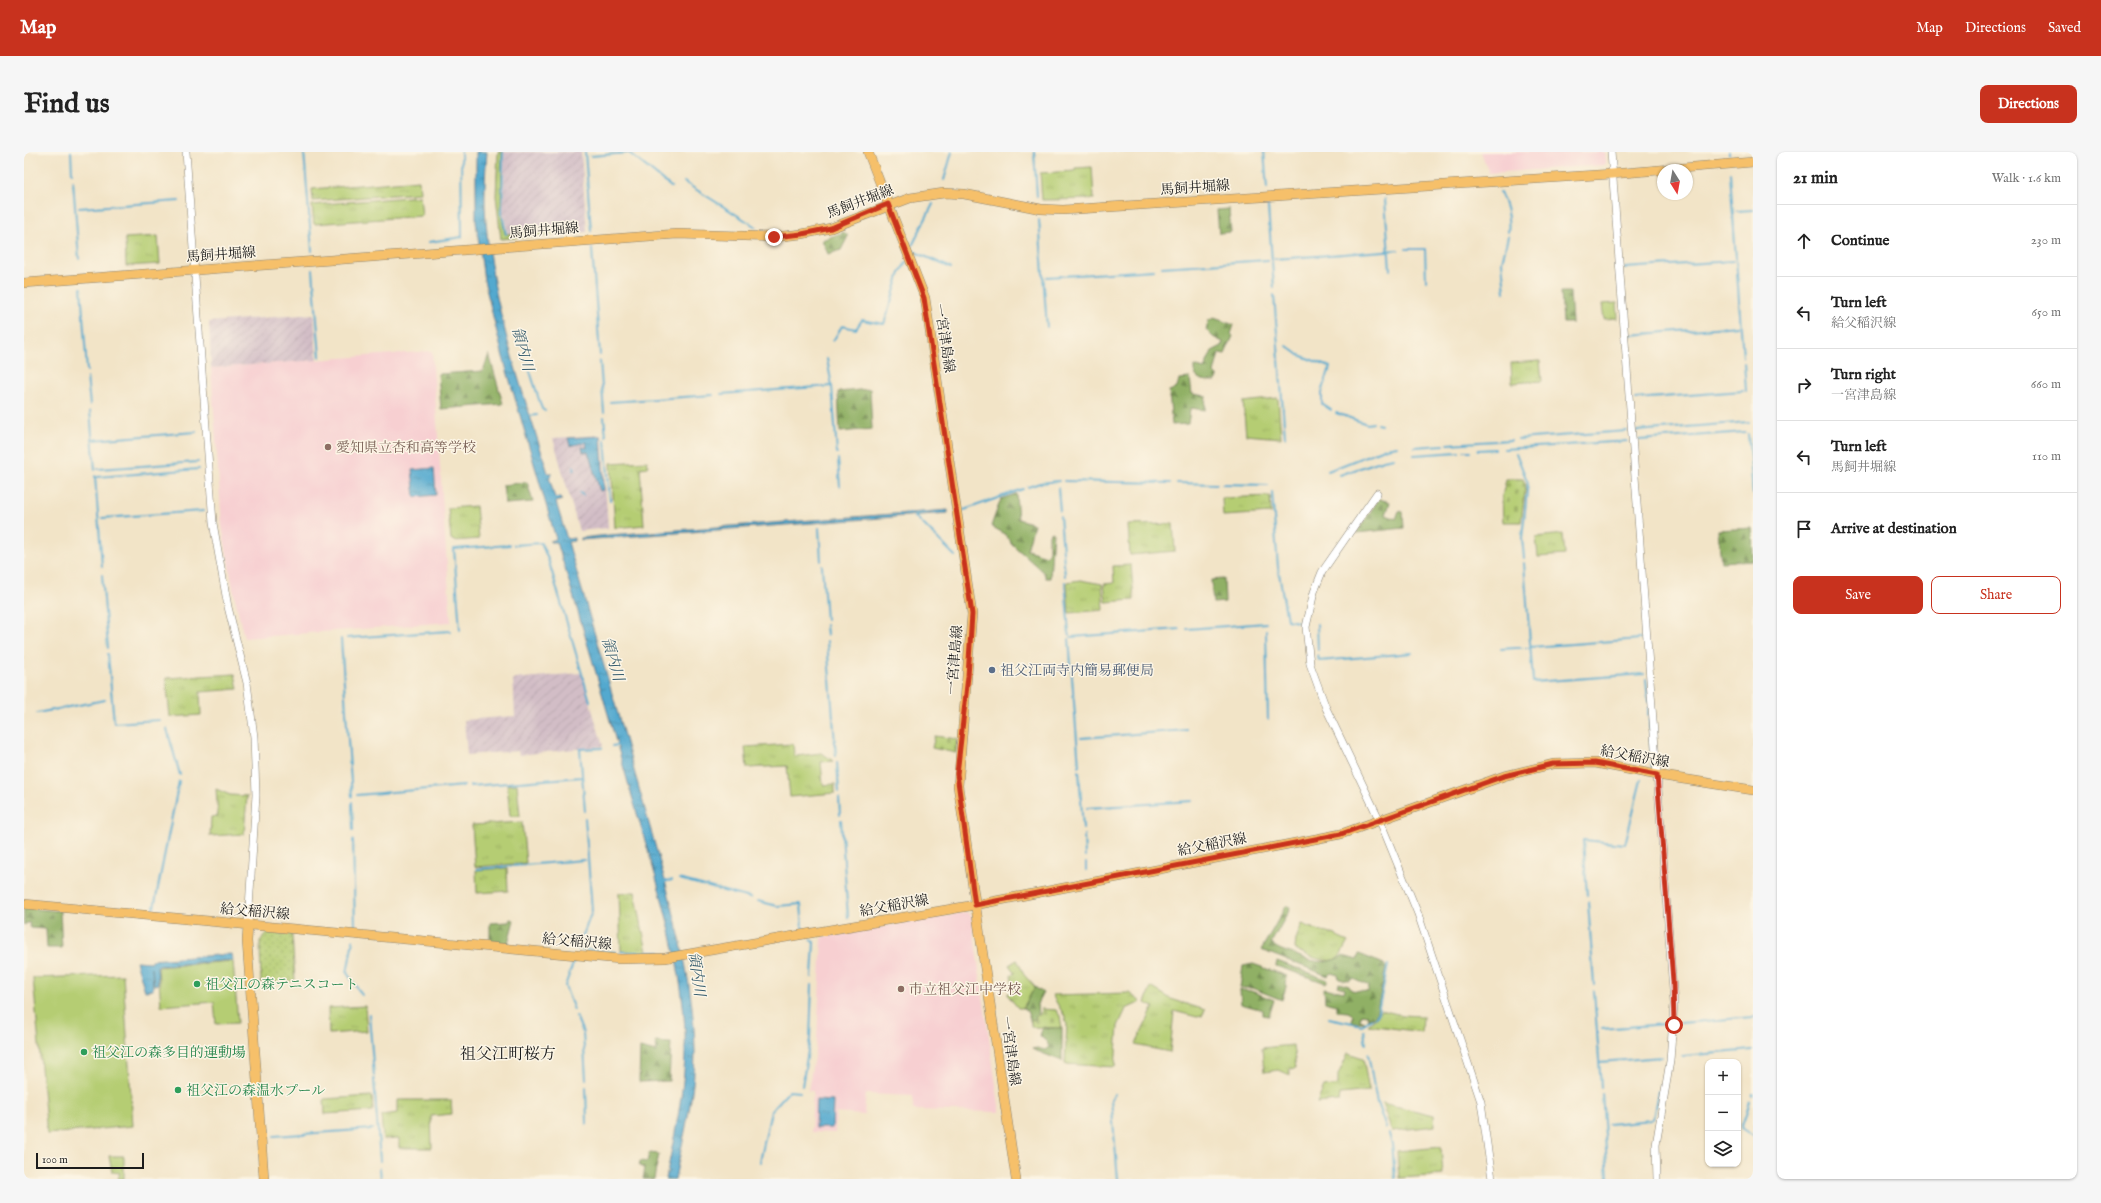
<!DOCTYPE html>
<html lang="en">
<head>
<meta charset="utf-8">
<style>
  body { margin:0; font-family:"IM FELL English","Noto Serif JP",serif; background:#f6f6f6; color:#222 }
  .controls { position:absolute; right:12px; bottom:12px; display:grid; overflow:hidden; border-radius:8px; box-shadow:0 1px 3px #0004 }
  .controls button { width:36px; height:36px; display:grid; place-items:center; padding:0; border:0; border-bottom:1px solid #e0e0e0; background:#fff; color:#222; font:20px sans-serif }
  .compass { position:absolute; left:1633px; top:12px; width:36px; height:36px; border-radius:50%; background:#fff; box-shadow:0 1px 3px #0004; rotate:169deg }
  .scale { position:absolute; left:12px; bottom:10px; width:108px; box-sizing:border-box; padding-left:4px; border:2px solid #1c1c1c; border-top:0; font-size:11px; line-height:14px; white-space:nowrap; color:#1c1c1c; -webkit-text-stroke:3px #fcf5e5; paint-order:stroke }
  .stop { position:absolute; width:12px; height:12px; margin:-9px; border:3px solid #c8321e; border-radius:50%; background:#fff }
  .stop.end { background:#c8321e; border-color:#fff; box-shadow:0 1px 4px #0008 }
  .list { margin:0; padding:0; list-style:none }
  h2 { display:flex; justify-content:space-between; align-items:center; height:52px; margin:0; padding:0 16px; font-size:17px }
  h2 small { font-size:13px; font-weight:400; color:#767676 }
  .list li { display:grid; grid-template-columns:26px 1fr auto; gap:12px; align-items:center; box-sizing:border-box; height:72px; padding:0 16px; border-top:1px solid #e0e0e0 }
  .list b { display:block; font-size:15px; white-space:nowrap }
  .list p { margin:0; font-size:13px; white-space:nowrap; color:#767676 }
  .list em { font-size:13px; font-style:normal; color:#767676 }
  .actions { display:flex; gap:8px; padding:12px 16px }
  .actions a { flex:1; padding:9px 0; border:1px solid #c8321e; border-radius:8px; text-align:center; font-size:14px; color:#c8321e }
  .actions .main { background:#c8321e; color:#fff }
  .icon { flex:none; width:22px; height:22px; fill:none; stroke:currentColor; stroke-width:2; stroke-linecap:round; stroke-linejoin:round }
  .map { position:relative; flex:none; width:1729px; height:1027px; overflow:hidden; border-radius:8px }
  header { display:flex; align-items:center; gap:24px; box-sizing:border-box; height:56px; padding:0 20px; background:#c8321e; color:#fff }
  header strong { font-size:19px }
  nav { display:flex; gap:22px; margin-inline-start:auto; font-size:14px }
  .intro { display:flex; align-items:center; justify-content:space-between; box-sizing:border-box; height:96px; padding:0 24px }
  h1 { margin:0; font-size:28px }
  .button { padding:10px 18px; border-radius:8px; background:#c8321e; color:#fff; font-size:14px; font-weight:700 }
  main { display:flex; gap:24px; padding:0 24px }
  aside { flex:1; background:#fff; border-radius:8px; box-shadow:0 1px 3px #0004 }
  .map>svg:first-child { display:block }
</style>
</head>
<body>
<header>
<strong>Map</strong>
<nav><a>Map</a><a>Directions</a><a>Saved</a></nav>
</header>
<div class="intro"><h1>Find us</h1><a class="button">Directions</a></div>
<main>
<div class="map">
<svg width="1729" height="1027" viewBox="0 0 1729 1027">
  <defs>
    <pattern id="industrial-furrows" width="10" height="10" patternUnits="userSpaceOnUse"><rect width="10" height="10" fill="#d2bdc6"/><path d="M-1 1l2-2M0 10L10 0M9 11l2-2" fill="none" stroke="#b4a2aa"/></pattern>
    <pattern id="grass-tufts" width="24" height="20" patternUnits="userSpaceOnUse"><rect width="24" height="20" fill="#b5cd73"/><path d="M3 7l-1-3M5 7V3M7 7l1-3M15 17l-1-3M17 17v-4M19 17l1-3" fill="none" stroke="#9baf63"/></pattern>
    <pattern id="forest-firs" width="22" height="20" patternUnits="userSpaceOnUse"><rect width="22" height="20" fill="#90b065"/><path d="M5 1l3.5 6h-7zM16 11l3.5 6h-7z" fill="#758e52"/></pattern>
    <pattern id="cemetery-stones" width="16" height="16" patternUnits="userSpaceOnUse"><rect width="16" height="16" fill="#b5cd73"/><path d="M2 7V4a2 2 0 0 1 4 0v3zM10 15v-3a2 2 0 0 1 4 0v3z" fill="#9baf63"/></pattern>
    <pattern id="park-dots" width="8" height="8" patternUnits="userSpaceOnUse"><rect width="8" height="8" fill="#b5cd73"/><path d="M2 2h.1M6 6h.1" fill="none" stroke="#9baf63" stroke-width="1.8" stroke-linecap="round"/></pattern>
    <pattern id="water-ripples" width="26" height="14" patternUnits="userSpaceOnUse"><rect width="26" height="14" fill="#52a9cf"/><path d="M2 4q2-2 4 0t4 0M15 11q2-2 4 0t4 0" fill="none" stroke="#4389a7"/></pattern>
  </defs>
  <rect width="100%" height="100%" fill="#fcf5e5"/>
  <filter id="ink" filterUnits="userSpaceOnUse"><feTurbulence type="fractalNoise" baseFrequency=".025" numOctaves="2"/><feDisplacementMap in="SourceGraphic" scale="8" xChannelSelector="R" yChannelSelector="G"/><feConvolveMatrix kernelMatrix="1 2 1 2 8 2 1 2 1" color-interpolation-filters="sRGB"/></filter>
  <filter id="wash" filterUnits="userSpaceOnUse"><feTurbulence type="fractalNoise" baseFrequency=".012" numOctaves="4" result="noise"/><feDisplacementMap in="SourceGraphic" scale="16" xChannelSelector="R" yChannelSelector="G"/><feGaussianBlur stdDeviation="0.9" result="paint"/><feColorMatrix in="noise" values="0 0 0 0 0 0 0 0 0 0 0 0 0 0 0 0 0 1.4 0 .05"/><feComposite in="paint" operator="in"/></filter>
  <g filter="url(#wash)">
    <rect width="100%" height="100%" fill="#f2e4c7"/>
    <path fill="#f7cfd1" d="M1457,0H1581L1582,11L1580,13L1465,21Z
      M408,199L427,470L220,486L209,437L198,374L187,216Z
      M942,760L947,763L976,960L889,958V944L842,942L840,963L812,961L811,981L787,980L789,939H784L793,887L798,785Z"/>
    <path fill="url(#industrial-furrows)" d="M480,0H557L563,80L544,81V78L484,82L479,61Z
      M290,162L293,208L187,216L185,170Z
      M578,283L584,376L555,379L529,286Z
      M557,521L579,594L495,603L494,599L443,603L440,568L491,564L489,527Z"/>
    <path fill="url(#grass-tufts)" stroke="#687448" d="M474,0H478L477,62L481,82L544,78V81L477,87L472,44Z
      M1068,15L1070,47L1018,48L1016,21L1051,19V16Z
      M395,28L396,41L289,49L288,37Z
      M396,44L398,64L290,72L288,53Z
      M134,84L136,112L102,114L101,86Z
      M1593,151L1594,166L1580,167L1578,152Z
      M1516,209L1518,229L1488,231L1487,211Z
      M1254,246L1257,286L1222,283L1219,250Z
      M623,309L624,315L616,316L620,373L591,376L587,311Z
      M1246,344L1247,361L1199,364L1198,346Z
      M452,354L455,387L430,389L427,387L424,356Z
      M1149,372L1151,399L1106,403L1104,373Z
      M1539,382L1541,403L1514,405L1512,385Z
      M1107,413L1110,448L1082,450L1080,432L1090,431L1089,414Z
      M1056,428L1078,432L1080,458L1045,461L1043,430Z
      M211,522L214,537L176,540L177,563L146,565L142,526Z
      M769,592L770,602L772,604L798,601L809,609L797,610L799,633L811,632V641L766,645L763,614L723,616L721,595Z
      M493,632L496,664H486L483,633Z
      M192,637L206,643L223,644L220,682L186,684L187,665L194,664Z
      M498,670L502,711L451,715L448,673Z
      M483,716L484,739L453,741L452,718Z
      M611,740L623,800L597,799L595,741Z
      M1278,772L1298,780L1312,783L1313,785L1324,790C1321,794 1318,803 1314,806C1303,813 1281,803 1271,797L1272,787Z
      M993,808L1001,824L1011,835L999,856H994L983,842L989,838L987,823L991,821L985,813Z
      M1127,835L1147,847L1181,858L1178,864L1173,865L1150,859L1146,900L1111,893L1130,855L1121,851Z
      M1105,841L1117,850L1102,857L1094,874L1091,915L1041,912L1043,871L1040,863L1028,843Z
      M341,854L343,879L305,882L304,856Z
      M1356,858L1378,863L1399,864L1398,880L1344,873L1354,864Z
      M1269,893L1272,916L1265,917L1266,923L1255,918L1240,920L1238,896Z
      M1324,901L1339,906L1345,939L1316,942L1315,949L1293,951L1300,935L1314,933V923Z
      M348,944L349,959L301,962L300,947Z
      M374,948H427L428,962L407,964L408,996H375V986L359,987L357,963L374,961Z
      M1358,951L1410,963L1411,974L1368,979Z
      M1417,995L1419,1023L1375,1026L1373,999Z
      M85,1004H100V1027H94L96,1021L88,1020Z"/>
    <path fill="url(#forest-firs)" stroke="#566640" d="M1205,57L1207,80L1195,81L1193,58Z
      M820,80L824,84L817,98L804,102L798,88Z
      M1537,140H1546L1548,171H1539Z
      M1190,166L1210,173L1207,182L1209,184L1201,202L1195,201L1190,221L1194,225L1192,229C1180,229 1169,229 1170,214L1180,217L1188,199L1198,194L1199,190L1189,185L1182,178L1185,168Z
      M465,202L479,252L417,257L414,222L459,219Z
      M1166,226L1168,242L1182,244L1181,258L1167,256L1166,258L1164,272L1148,273L1145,239L1153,236L1155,227Z
      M846,237L848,277L816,280L814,240Z
      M503,330L509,350L481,352L479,333Z
      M992,342L994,367L1010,372L1003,398L1023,404L1025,399V382L1029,380L1026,426H1022L1020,421L988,392L981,382L967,374L977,347Z
      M1355,347L1366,350L1362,363L1372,367L1375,359L1379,360L1380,376L1332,381Z
      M1728,376L1729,408L1697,410L1694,378Z
      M1200,427L1201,450L1189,451L1187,428Z
      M1262,754H1264L1266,757L1247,791C1255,799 1262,799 1272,803C1289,810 1301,813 1319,804L1333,808L1335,802L1360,812L1362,815L1352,863L1344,868L1343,863L1337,862L1336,868L1341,870H1328L1329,863L1324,860L1313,859V853L1301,850L1300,836L1320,840L1321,837L1314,834L1315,831L1325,834L1327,838L1344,840L1345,834L1329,827L1325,829L1315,827L1314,823L1307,821L1304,824L1237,798Z
      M0,756L36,759L38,796H23L22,777L6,776L5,770L0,773Z
      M486,767L490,768L484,791L466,789V771L485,770Z
      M1253,809L1304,828L1302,831L1252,814Z
      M1229,812L1263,824L1262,835L1258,848L1228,836H1216L1219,814Z
      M1011,835L1019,841L1013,852L1014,863H1012L1011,868H1008L1007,871L1003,859L999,856Z
      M1216,838L1227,839L1250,848L1245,864L1239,863V858L1217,852Z
      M1025,875L1038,876V909L1008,897L1013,896L1021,898L1025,895L1023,890L1016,884L1018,876L1025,877Z
      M632,890L647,891L645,929L615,930L616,896L632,900Z
      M625,1001L635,1002L630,1027H619L621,1016L615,1014L616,1009L623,1010Z"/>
    <path fill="url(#cemetery-stones)" stroke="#687448" d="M1482,327H1499L1502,333L1497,370H1479L1478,345Z
      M911,584L933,587L932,601L908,596Z
      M1017,857L1032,858L1036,864L1038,876L1007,875V867L1011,868L1012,863H1016Z"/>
    <path fill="url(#park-dots)" stroke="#687448" d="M244,780L268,782L271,829L237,831L236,789Z"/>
    <path fill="#b5cd73" stroke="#687448" d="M209,809L214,871L192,872L190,850L137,854L134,815Z
      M99,823L109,974L23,982L9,826Z"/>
    <path fill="url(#water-ripples)" stroke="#376276" d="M452,0H463C461,23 460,47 462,70C468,156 499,239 524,321H528V323L525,325L531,346L537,345L538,348L532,350L543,387L550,386V389L544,390C571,483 598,575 624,668C645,744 670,821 671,900C671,943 659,986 651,1027H642C651,979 663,930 661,880C658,805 633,730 612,658C586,569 560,479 533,390H526V389L532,387L479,205L460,128L452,70Z
      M577,284L580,338L576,339L564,300H559L558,295L563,296L562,290L546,294L544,286Z
      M410,316L412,343L391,345L388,318Z
      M924,358V361L557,388V386L585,383Z
      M208,802L209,808L133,814L134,832L130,833L128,816L129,838L121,839L112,809L127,810V808Z
      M792,948L809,949L808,976H791Z"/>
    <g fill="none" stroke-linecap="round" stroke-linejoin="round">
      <path stroke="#52a9cf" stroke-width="2" d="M47,0L48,21
        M280,0L288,99
        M479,0L478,62L482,82
        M561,0L567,79
        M604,0L647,35
        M1010,0L1013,45
        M1240,0L1243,36
        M1705,0V3
        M567,4L604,1
        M1706,21L1719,205
        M920,28L928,0
        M49,29L55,107
        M660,30L732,75
        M1476,40C1482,53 1486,67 1484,80
        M1361,47L1366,118
        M1244,55L1250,136
        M55,56L155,49
        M1713,59L1729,58
        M1015,68L1023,175
        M405,90L438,85L437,0
        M888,94L909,52
        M568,97L576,203
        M1382,97H1401L1402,129
        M889,99L927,116
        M1251,107L1374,98
        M1138,115L1244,108
        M1601,116L1709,109
        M289,118L296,205
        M1023,125L1130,118
        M57,136L63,219
        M1481,140L1478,110L1484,84
        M1250,143L1261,285
        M1606,183L1714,174
        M809,189L818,174L832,177L838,168L860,172L876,121L882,110
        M1263,194L1275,203L1306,215L1298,241V252L1307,258
        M803,207L808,234L813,301
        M576,209L580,260
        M1720,211L1722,239
        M505,216L518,257L521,259
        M63,225L66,253
        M697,242L808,234
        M1611,247L1719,239
        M586,250L689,243
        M66,259L71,318
        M1312,261L1343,272L1349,271
        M504,264L513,263
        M580,265L582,284
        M1353,272L1357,273
        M1613,279L1725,270
        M1724,282L1729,342
        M1494,287L1602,279
        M68,288L172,280
        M581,288L586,348
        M1615,288L1721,280
        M1424,292L1487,288
        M1391,295L1419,293
        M1480,297L1603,289
        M1454,298L1471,297
        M1440,299H1447
        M1492,301L1504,331L1498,386L1500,406
        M1390,303L1435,300
        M814,307L816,334
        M74,317L174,310
        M549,318L551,317L550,315
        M1304,319L1362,296L1373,294
        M1316,323L1359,308L1370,306
        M71,324L78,414
        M73,325L175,317
        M1040,329L1146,331
        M1153,331L1193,332
        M1198,332L1244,333
        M1004,335L1016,331L1035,329
        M1034,336L1036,359
        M1248,340L1254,415L1263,468L1274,470
        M556,341L559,343
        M940,358L999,337
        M1036,364L1041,424
        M890,365L893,366L931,404
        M78,366L179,359
        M795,376L797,409
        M490,393L517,391
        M518,393L525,410L566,549
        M1500,411L1509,530L1620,522
        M798,414L802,468
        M78,423L84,496
        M1041,430L1045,483
        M1293,472L1294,498
        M802,473L803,483
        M1163,477L1242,471
        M436,478L430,397L486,393
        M1242,478L1244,567
        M1047,485L1156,477
        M323,486L426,479
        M317,487L328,645
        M1045,487L1055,614
        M803,489L812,604
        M1477,497L1617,487
        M84,502L90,571L135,568
        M1294,503L1295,509L1388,501
        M1622,527L1624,550
        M1624,555V563
        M13,561L81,548
        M1625,568L1628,615
        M143,577L156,623
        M1057,586L1163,578
        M588,594L595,593
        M813,610L815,640
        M1055,619L1059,677
        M446,634L558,625
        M333,643L440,634
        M815,646L816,663
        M328,650L329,678
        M1063,656L1168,649
        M561,659L556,597L578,596
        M561,666L568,759L554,797L592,800
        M817,668L824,766
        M1060,683L1061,705
        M329,688L331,777
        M1062,711V718
        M453,717L560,708
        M655,727L726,746
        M639,730L648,728
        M1563,743L1559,688L1601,692L1617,628
        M734,749L753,754L777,752L779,776
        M1564,750L1570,833
        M130,756L155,629
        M786,787L790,790L788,825
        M329,788L323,821L338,843
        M597,800H636
        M550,809L541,834L550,858
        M1570,839L1577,935
        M345,862L350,924
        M552,864L559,881L562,927
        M1305,866L1338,873L1353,864L1364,813
        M1657,871L1729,865
        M1577,877L1641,872
        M1340,879L1342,892
        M1344,902L1353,951L1362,976
        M1659,904L1729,898
        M1576,910L1638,905
        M350,927L356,1009
        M778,934L786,887L788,833
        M562,935L563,972
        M1578,941L1584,1027
        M1091,942L1087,947L1094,1027
        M1728,944L1729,942
        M1726,950L1717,976L1729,984
        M1629,967L1634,939
        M1584,972L1627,968
        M1365,982L1368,992L1371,1026
        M250,984L349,977
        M736,1010L747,959L765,939L776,940
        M356,1016L357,1027"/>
    </g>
  </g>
  <g filter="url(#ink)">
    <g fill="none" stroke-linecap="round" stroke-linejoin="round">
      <g stroke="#878072" stroke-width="8">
        <path id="minor" d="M162,0L189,371L204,455L223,531L230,585L232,643L224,772
          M1587,0L1650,852L1646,909L1632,993L1633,1027
          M1353,341L1298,420L1290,440L1282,475L1286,512L1302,556L1356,669L1394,762L1457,950L1468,1027"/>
      </g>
      <g stroke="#878072" stroke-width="10">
        <path id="major" d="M844,0L901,146L948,462L934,634L992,1027
          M0,131L600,86L653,82L750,85L778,82L807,76L886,46L920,41L940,42L1017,57L1039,58L1588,22L1729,10
          M0,752L596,807L641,806L951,753L1317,682L1480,624L1529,612L1571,611L1633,623L1729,638
          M224,772L223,789L240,1027"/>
      </g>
      <use href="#minor" stroke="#fff" stroke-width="7"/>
      <use href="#major" stroke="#f6c06b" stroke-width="9"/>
    </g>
  </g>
  <g fill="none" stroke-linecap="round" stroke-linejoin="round" filter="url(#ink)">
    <path stroke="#c8321e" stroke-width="5" d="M750,85L778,82L807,76L864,52L900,146L948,462L944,524L933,622L951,753L1317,682L1480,624L1529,612L1571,611L1633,623L1649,829L1650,873"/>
  </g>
  <g fill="#8d6e63" stroke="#fcf5e5" stroke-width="1.5">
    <circle cx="304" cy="295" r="4"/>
    <circle cx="877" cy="837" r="4"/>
  </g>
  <circle fill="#5c6f8a" stroke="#fcf5e5" stroke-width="1.5" cx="968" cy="518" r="4"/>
  <g fill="#2e9e5b" stroke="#fcf5e5" stroke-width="1.5">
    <circle cx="173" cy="832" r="4"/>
    <circle cx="60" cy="900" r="4"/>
    <circle cx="154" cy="938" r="4"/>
  </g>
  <g text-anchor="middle" stroke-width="3" stroke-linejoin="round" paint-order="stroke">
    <g font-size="14" fill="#1c1c1c" stroke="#fcf5e5">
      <text transform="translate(1171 35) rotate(-4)" y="5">馬飼井堀線</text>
      <text transform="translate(836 49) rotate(-21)" y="5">馬飼井堀線</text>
      <text transform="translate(520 78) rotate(-5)" y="5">馬飼井堀線</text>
      <text transform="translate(197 102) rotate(-4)" y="5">馬飼井堀線</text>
      <text transform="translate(921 186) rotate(81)" y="5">一宮津島線</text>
      <text transform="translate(930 508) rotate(-85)" y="5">一宮津島線</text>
      <text transform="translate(1611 604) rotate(10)" y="5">給父稲沢線</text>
      <text transform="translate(1188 692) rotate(-11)" y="5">給父稲沢線</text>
      <text transform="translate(870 753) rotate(-10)" y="5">給父稲沢線</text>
      <text transform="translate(231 759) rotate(5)" y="5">給父稲沢線</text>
      <text transform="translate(553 789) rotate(5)" y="5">給父稲沢線</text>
      <text transform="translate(987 899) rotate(82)" y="5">一宮津島線</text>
    </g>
    <g font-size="14" fill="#785e54" stroke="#fcf5e5" text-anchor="start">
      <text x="312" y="300">愛知県立杏和高等学校</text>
      <text x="885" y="842">市立祖父江中学校</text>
    </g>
    <g font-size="14" fill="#4e5e75" stroke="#fcf5e5" text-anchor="start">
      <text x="976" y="523">祖父江両寺内簡易郵便局</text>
    </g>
    <g font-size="14" fill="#27864d" stroke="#fcf5e5" text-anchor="start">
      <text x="181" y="837">祖父江の森テニスコート</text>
      <text x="68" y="905">祖父江の森多目的運動場</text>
      <text x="162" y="943">祖父江の森温水プール</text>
    </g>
    <g font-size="15" font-style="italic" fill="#345b6d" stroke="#fcf5e5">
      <text transform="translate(499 197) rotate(75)" y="5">領内川</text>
      <text transform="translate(589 507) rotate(74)" y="5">領内川</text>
      <text transform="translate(673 822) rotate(82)" y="5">領内川</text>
    </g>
    <g font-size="16" fill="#1c1c1c" stroke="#fcf5e5">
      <text x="484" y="907">祖父江町桜方</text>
    </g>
  </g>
</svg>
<div class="controls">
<button>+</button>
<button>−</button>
<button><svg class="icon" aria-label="layers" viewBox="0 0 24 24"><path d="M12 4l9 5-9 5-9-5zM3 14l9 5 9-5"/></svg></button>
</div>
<svg class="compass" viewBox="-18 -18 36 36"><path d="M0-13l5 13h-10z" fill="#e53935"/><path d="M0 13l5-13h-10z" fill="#767676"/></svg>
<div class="scale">100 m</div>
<div class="stop" style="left:1650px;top:873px"></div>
<div class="stop end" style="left:750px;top:85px"></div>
</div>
<aside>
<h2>21 min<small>Walk · 1.6 km</small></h2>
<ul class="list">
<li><svg class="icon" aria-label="ahead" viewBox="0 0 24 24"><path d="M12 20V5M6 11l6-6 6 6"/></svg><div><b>Continue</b></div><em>230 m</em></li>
<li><svg class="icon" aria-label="left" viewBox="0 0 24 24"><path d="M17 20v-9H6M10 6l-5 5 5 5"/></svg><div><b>Turn left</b><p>給父稲沢線</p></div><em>650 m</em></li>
<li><svg class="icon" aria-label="right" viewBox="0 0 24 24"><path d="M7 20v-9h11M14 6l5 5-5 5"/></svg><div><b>Turn right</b><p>一宮津島線</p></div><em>660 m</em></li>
<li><svg class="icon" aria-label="left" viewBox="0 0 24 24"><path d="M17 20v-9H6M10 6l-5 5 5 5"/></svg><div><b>Turn left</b><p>馬飼井堀線</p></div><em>110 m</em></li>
<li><svg class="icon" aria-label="arrive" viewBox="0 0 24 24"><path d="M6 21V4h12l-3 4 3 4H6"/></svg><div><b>Arrive at destination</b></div></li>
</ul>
<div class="actions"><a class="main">Save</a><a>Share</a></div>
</aside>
</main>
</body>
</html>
